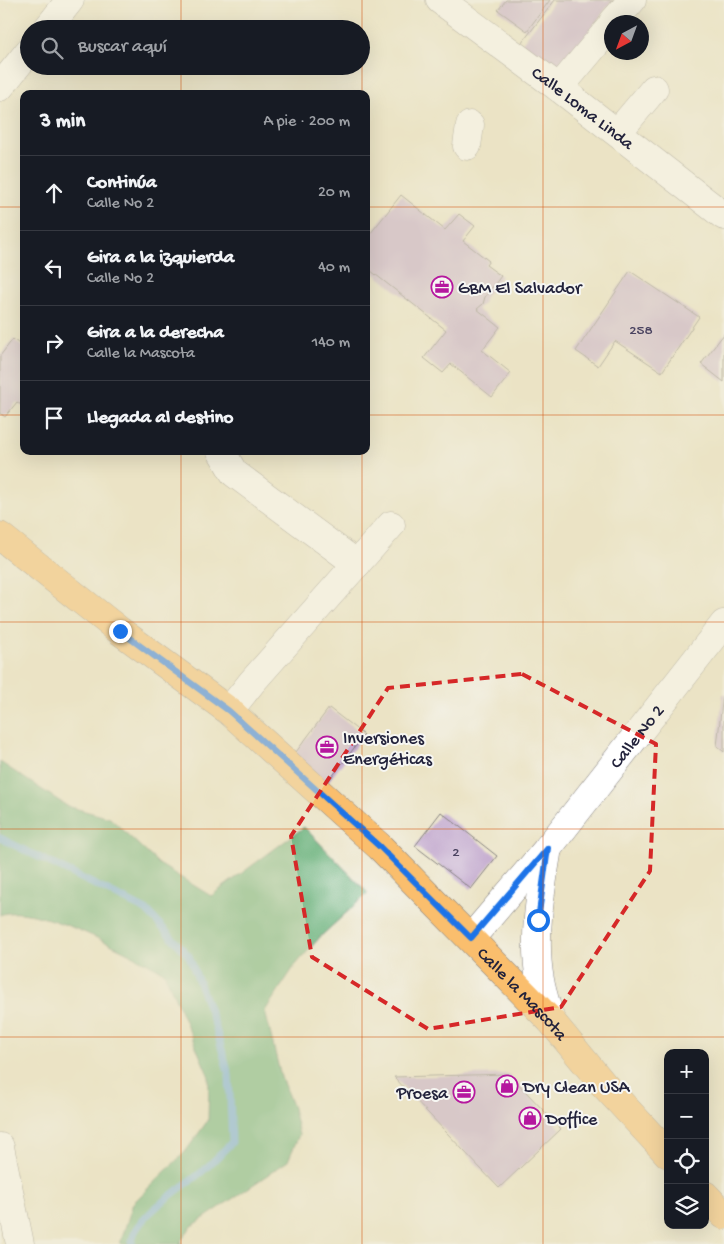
<!DOCTYPE html>
<html lang="es">
<head>
<meta charset="utf-8">
<style>
  body { margin:0; font-family:"Gochi Hand",sans-serif; background:#242831; color:#f1f3f6 }
  .controls { position:absolute; right:15px; bottom:15px; display:grid; overflow:hidden; border-radius:10px; box-shadow:0 5px 20px #0002 }
  .controls button { width:45px; height:45px; display:grid; place-items:center; padding:0; border:0; border-bottom:1px solid #363941; background:#171b24; color:#f1f3f6; font:25px sans-serif }
  .compass { position:absolute; left:604px; top:15px; width:45px; height:45px; border-radius:50%; background:#171b24; box-shadow:0 5px 20px #0002; rotate:221deg }
  .stop { position:absolute; width:15px; height:15px; margin:-11px; border:4px solid #1a73e8; border-radius:50%; background:#fff }
  .stop.end { background:#1a73e8; border-color:#fff; box-shadow:0 1px 5px #0008 }
  .list { margin:0; padding:0; list-style:none }
  h2 { display:flex; justify-content:space-between; align-items:center; height:65px; margin:0; padding:0 20px; font-size:21px }
  h2 small { font-size:16px; font-weight:400; color:#9ea1a6 }
  .list li { display:grid; grid-template-columns:32px 1fr auto; gap:15px; align-items:center; box-sizing:border-box; height:75px; padding:0 20px; border-top:1px solid #363941 }
  .list b { display:block; font-size:19px; white-space:nowrap }
  .list p { margin:0; font-size:16px; white-space:nowrap; color:#9ea1a6 }
  .list em { font-size:16px; font-style:normal; color:#9ea1a6 }
  .icon { flex:none; width:28px; height:28px; fill:none; stroke:currentColor; stroke-width:2; stroke-linecap:round; stroke-linejoin:round }
  .map { position:relative; flex:none; width:724px; height:1244px; overflow:hidden }
  .search { position:absolute; background:#171b24; box-shadow:0 5px 20px #0002; left:20px; top:20px; width:350px; height:55px; display:flex; align-items:center; gap:12px; box-sizing:border-box; padding:0 18px; border-radius:28px; color:#9ea1a6; font-size:19px }
  .panel { position:absolute; background:#171b24; box-shadow:0 5px 20px #0002; left:20px; top:90px; width:350px; height:365px; border-radius:10px }
  .map>svg:first-child { display:block }
</style>
</head>
<body>
<div class="map">
<svg width="724" height="1244" viewBox="0 0 724 1244">
  <rect width="100%" height="100%" fill="#f6f6f2"/>
  <filter id="ink" filterUnits="userSpaceOnUse"><feTurbulence type="fractalNoise" baseFrequency=".02" numOctaves="2"/><feDisplacementMap in="SourceGraphic" scale="10" xChannelSelector="R" yChannelSelector="G"/><feConvolveMatrix kernelMatrix="1 2 1 2 8 2 1 2 1" color-interpolation-filters="sRGB"/></filter>
  <filter id="wash" filterUnits="userSpaceOnUse"><feTurbulence type="fractalNoise" baseFrequency=".0096" numOctaves="4" result="noise"/><feDisplacementMap in="SourceGraphic" scale="20" xChannelSelector="R" yChannelSelector="G"/><feGaussianBlur stdDeviation="1.12" result="paint"/><feColorMatrix in="noise" values="0 0 0 0 0 0 0 0 0 0 0 0 0 0 0 0 0 1.4 0 .05"/><feComposite in="paint" operator="in"/></filter>
  <g filter="url(#wash)">
    <rect width="100%" height="100%" fill="#ebe3c5"/>
    <path fill="#67b179" stroke="#446a5a" d="M0,762L67,806L110,818L159,864L211,896L304,827L368,893L320,937L294,967L265,1011L281,1077L293,1108L299,1135L288,1161L191,1227L180,1242L182,1244H120L133,1203L186,1151L208,1120L209,1077L164,972C133,955 34,901 0,915Z"/>
    <g fill="none" stroke-linecap="round" stroke-linejoin="round">
      <path stroke="#6ba9dd" stroke-width="7" d="M0,838L146,910L189,956L215,1025L229,1075L232,1142C223,1151 214,1161 204,1170C186,1186 131,1218 132,1244"/>
    </g>
    <g id="blocks">
      <path fill="#c1a6cd" d="M506,0H550L527,31L498,10Z
        M555,0H613L559,73L521,44Z
        M401,195L445,230L459,214L475,226L463,241L489,261L486,265L501,276L485,297L483,304L477,309L500,327L482,350L511,373L492,397L451,364L443,373L424,358L446,330L366,267V239Z
        M630,271L699,317L662,372L615,341L598,366L576,351Z
        M724,334V382L701,364Z
        M13,339L24,348V407L17,402L5,417L0,413V356Z
        M723,694H724V752L717,746Z
        M329,708L364,735L325,786L290,760Z
        M441,812L497,856L471,889L415,846Z
        M509,1074L561,1129L499,1188L394,1077Z"/>
    </g>
  </g>
  <g filter="url(#ink)">
    <use href="#blocks" fill-opacity="0" stroke="#868280" stroke-width="1"/>
    <g fill="none" stroke-linecap="round" stroke-linejoin="round">
      <g stroke="#868280" stroke-width="29">
        <g id="minor">
          <path id="s1" d="M440,0L559,88L724,216"/>
          <path d="M613,22L632,0"/>
          <path d="M47,29L70,0"/>
          <path d="M0,87L29,51"/>
          <path d="M559,88L612,25"/>
          <path d="M618,132L654,89"/>
          <path d="M467,146L470,125"/>
          <path d="M221,451L234,473L357,564"/>
          <path d="M229,711L252,682L391,525"/>
          <path d="M548,848C541,890 532,937 540,980C542,993 547,1007 551,1021"/>
          <path id="s2" d="M471,938L548,848L724,624"/>
          <path d="M0,1147L20,1244"/>
        </g>
      </g>
      <g stroke="#868280" stroke-width="29">
        <g id="major">
          <path id="s3" d="M0,536L120,631L229,711L380,847L551,1021L603,1084L668,1154"/>
          <path d="M705,1195L724,1215"/>
        </g>
      </g>
      <use href="#minor" stroke="#fff" stroke-width="28"/>
      <use href="#major" stroke="#fabe6d" stroke-width="28"/>
    </g>
  </g>
  <g fill="none" stroke-linecap="round" stroke-linejoin="round" filter="url(#ink)">
    <path stroke="#1a73e8" stroke-width="6" d="M120,631L229,711L380,847L471,938L548,848L538,920"/>
  </g>
  <path d="M0 0H724V1244H0ZM522,674L656,744L650,871L561,1007L428,1029L312,957L291,836L388,688Z" fill="#ebe3c5" fill-opacity=".55" fill-rule="evenodd"/>
  <path fill="none" stroke="#d62828" stroke-width="4" stroke-dasharray="10 6" stroke-linejoin="round" d="M522,674L656,744L650,871L561,1007L428,1029L312,957L291,836L388,688Z"/>
  <path fill="none" stroke="#d45411" stroke-width="1" stroke-opacity="0.55" d="M181,0V29M362,0V94M543,0V1244M181,66V94M0,207H24M366,207H724M0,415H24M366,415H724M181,451V1244M362,451V1244M0,622H724M0,829H724M0,1037H724"/>
  <defs>
    <g id="office-ring" transform="scale(1.125)"><circle r="9.5" fill="#f6f6f2" stroke="#b5179e" stroke-width="1.5"/><path d="M-6-3h4V-5.5h4V-3h4V5H-6ZM-1-4.5V-3h2v-1.5ZM-6 0V1H6V0Z" fill="#b5179e"/></g>
    <g id="shop-ring" transform="scale(1.125)"><circle r="9.5" fill="#f6f6f2" stroke="#b5179e" stroke-width="1.5"/><path d="M-5-2.5h2.3a2.7 3.5 0 0 1 5.4 0H5L5.5 6h-11ZM-1.5-2.5h3a1.5 2.3 0 0 0-3 0Z" fill="#b5179e"/></g>
  </defs>
  <g fill-rule="evenodd">
    <use href="#office-ring" x="442" y="287"/>
    <use href="#office-ring" x="327" y="747"/>
    <use href="#shop-ring" x="507" y="1086"/>
    <use href="#office-ring" x="464" y="1092"/>
    <use href="#shop-ring" x="530" y="1118"/>
  </g>
  <g text-anchor="middle" stroke-width="4" stroke-linejoin="round" paint-order="stroke">
    <g font-size="15" fill="#4a4360">
      <text x="641" y="334">258</text>
      <text x="456" y="856">2</text>
    </g>
    <g font-size="18" fill="#22223b" stroke="#f6f6f2">
      <text dy="6" stroke="none"><textPath href="#s1" startOffset="179">Calle Loma Linda</textPath></text>
      <text dy="6" stroke="none"><textPath href="#s2" startOffset="261">Calle No 2</textPath></text>
      <text dy="6" stroke="none"><textPath href="#s3" startOffset="696">Calle la Mascota</textPath></text>
    </g>
    <g font-size="18" fill="#22223b" stroke="#f6f6f2" text-anchor="start">
      <text x="458" y="293">GBM El Salvador</text>
      <text x="343" y="743">Inversiones<tspan x="343" dy="21">Energéticas</tspan></text>
      <text x="523" y="1092">Dry Clean USA</text>
      <text x="448" y="1098" text-anchor="end">Proesa</text>
      <text x="546" y="1124">Doffice</text>
    </g>
  </g>
</svg>
<div class="controls">
<button>+</button>
<button>−</button>
<button><svg class="icon" aria-label="locate" viewBox="0 0 24 24"><circle cx="12" cy="12" r="6"/><path d="M12 2v4M12 18v4M2 12h4M18 12h4"/></svg></button>
<button><svg class="icon" aria-label="layers" viewBox="0 0 24 24"><path d="M12 4l9 5-9 5-9-5zM3 14l9 5 9-5"/></svg></button>
</div>
<svg class="compass" viewBox="-18 -18 36 36"><path d="M0-13l5 13h-10z" fill="#e53935"/><path d="M0 13l5-13h-10z" fill="#9ea1a6"/></svg>
<div class="stop" style="left:538px;top:920px"></div>
<div class="stop end" style="left:120px;top:631px"></div>
<div class="search"><svg class="icon" aria-label="search" viewBox="0 0 24 24"><circle cx="10" cy="10" r="6"/><path d="M15 15l6 6"/></svg>Buscar aquí</div>
<section class="panel">
<h2>3 min<small>A pie · 200 m</small></h2>
<ul class="list">
<li><svg class="icon" aria-label="ahead" viewBox="0 0 24 24"><path d="M12 20V5M6 11l6-6 6 6"/></svg><div><b>Continúa</b><p>Calle No 2</p></div><em>20 m</em></li>
<li><svg class="icon" aria-label="left" viewBox="0 0 24 24"><path d="M17 20v-9H6M10 6l-5 5 5 5"/></svg><div><b>Gira a la izquierda</b><p>Calle No 2</p></div><em>40 m</em></li>
<li><svg class="icon" aria-label="right" viewBox="0 0 24 24"><path d="M7 20v-9h11M14 6l5 5-5 5"/></svg><div><b>Gira a la derecha</b><p>Calle la Mascota</p></div><em>140 m</em></li>
<li><svg class="icon" aria-label="arrive" viewBox="0 0 24 24"><path d="M6 21V4h12l-3 4 3 4H6"/></svg><div><b>Llegada al destino</b></div></li>
</ul>
</section>
</div>
</body>
</html>
